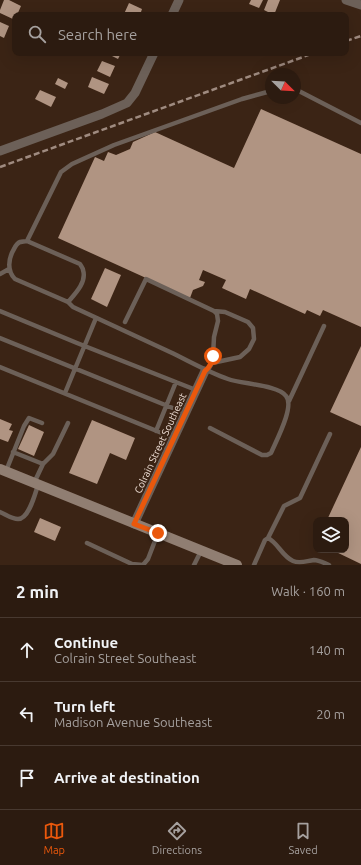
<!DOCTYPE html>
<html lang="en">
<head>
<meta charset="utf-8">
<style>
  body { margin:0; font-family:Ubuntu,sans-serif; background:#342419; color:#f1f3f6 }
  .controls { position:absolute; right:12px; bottom:12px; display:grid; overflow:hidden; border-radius:8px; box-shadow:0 4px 16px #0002 }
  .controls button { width:36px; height:36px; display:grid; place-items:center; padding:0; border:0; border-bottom:1px solid #483930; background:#2c1b10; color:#f1f3f6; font:20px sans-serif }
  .compass { position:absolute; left:265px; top:68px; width:36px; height:36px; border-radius:50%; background:#2c1b10; box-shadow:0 4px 16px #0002; rotate:114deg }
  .stop { position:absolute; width:12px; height:12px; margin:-9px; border:3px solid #ea580c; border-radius:50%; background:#fff }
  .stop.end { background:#ea580c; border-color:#fff; box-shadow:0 1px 4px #0008 }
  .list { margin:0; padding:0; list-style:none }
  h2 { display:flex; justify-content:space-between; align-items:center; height:52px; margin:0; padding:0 16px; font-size:17px }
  h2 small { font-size:13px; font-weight:400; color:#a6a19f }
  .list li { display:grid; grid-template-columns:26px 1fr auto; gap:12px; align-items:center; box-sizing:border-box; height:64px; padding:0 16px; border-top:1px solid #483930 }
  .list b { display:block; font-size:15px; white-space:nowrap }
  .list p { margin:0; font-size:13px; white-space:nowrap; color:#a6a19f }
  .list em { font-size:13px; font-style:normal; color:#a6a19f }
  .icon { flex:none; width:22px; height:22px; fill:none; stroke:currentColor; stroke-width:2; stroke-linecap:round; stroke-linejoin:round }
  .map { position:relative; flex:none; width:361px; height:565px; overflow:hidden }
  .search { position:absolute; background:#2c1b10; box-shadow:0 4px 16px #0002; left:12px; right:12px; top:12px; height:44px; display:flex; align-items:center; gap:10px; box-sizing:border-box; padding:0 14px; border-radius:8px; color:#a6a19f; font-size:15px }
  .sheet { height:244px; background:#2c1b10 }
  nav { display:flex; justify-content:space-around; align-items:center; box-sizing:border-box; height:56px; border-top:1px solid #483930; background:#2c1b10; font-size:11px; color:#a6a19f }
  nav a { display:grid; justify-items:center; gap:2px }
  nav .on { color:#ea580c }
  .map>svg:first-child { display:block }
</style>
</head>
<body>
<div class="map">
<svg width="361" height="565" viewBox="0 0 361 565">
  <rect width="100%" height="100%" fill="#3b2415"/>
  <path fill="#b09482" d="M4,0H9L21,6L17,15H15V20L0,13V10Z
    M251,0H263L259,8L249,4Z
    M268,0H280L274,15L264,10Z
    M129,3L142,9L140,15L124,14Z
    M0,22L9,26L4,38L0,36Z
    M106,53H121L118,59Z
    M102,61L115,66L110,77L97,71Z
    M92,77L109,84L104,94L88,87Z
    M58,78L68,83L65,89L55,84Z
    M40,90L56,97L51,107L35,99Z
    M261,109L361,154V327L323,310L320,316L307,310L305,314L250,289L246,299L222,288L226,280L203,270L199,280L205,282L203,286L193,290L190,298L58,238L95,157L104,161L108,152L116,155L130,149L133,142L155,132L234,168Z
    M105,268L121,275L107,307L91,299Z
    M361,346V426L330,412Z
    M0,419L12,424L9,430L13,431L8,442L0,439Z
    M92,420L135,438L126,460L110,453L97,484L69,473Z
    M29,425L44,432L34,456L18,449Z
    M361,447V564L332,550H346V520H327Z
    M40,518L61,527L55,541L34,532Z"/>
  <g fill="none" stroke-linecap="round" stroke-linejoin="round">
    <path stroke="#6c6058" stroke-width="4.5" d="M295,89L361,123
      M27,241L61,172L72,164L114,145L242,99L271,91
      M0,274L9,269
      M68,302C75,294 87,282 83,270C83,268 81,266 80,264L27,241C26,241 21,242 20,242C17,243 15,247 14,249C8,259 7,271 15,279L68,302L73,307C105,322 137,337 170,352C189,361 208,372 228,379C242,384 278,385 286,396C295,406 276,441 271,453L267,455H262L210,428
      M0,311L77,343L196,390
      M125,322L146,279L214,311L217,314L218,321L214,337L213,356L212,363L209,368L205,371
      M0,338L185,413
      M212,363L240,357L249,349L254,339L253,328L248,322L225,312L214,311
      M0,367L174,438
      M65,393L96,318
      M289,401L324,326
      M156,431L176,382
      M13,452L43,464
      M6,471L24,426L29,418L42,423
      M34,483L43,464L53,454L68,423
      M0,512C5,514 12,519 18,519C29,519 35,494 38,485
      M268,538L284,506L300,498L330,434
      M87,543L132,564L143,565L148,559L158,533
      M194,565L201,551
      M254,565L265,540L268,538C278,543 282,556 293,561C300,564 306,561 314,560C319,560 324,563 329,565"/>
    <path stroke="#6c6058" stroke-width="9" d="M346,0L361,5
      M172,15L179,0
      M0,151L102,114L127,103L135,93L154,53
      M134,524L205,371"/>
    <path stroke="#907e72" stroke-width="10" d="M0,469L237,565"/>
    <path stroke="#9f8b80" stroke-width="2.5" stroke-dasharray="6 3" stroke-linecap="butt" d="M346,41L361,36
      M0,167L314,53"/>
  </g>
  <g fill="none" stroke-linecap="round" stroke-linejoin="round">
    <path stroke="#ea580c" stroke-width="5" d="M158,533L134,524L205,371C210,367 212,363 213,356"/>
  </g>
  <g text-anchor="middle" stroke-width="4" stroke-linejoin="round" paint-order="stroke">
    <g font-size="10" fill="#f0e0d7" stroke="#3b2415">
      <text transform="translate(160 443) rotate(-65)" y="4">Colrain Street Southeast</text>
    </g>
  </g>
</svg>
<div class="controls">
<button><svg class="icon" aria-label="layers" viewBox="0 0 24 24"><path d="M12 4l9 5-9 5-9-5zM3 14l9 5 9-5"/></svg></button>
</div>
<svg class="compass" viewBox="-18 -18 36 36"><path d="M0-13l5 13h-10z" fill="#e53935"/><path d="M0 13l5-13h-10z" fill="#a6a19f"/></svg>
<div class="stop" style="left:213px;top:356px"></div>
<div class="stop end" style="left:158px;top:533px"></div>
<div class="search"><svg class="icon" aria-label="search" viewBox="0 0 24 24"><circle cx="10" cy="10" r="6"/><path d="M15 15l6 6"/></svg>Search here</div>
</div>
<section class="sheet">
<h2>2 min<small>Walk · 160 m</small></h2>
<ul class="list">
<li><svg class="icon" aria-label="ahead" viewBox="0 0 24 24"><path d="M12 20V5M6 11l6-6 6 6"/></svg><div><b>Continue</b><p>Colrain Street Southeast</p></div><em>140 m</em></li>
<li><svg class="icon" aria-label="left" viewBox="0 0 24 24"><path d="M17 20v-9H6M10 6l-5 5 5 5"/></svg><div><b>Turn left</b><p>Madison Avenue Southeast</p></div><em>20 m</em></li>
<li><svg class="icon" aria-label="arrive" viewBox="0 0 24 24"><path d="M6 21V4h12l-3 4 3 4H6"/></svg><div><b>Arrive at destination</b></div></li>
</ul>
</section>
<nav>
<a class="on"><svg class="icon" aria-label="map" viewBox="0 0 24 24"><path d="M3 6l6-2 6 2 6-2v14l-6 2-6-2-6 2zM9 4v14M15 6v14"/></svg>Map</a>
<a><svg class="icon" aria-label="directions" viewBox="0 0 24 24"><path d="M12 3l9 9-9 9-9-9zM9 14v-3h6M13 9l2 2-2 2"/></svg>Directions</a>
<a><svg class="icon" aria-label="saved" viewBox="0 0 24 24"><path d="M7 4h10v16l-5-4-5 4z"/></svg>Saved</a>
</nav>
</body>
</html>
